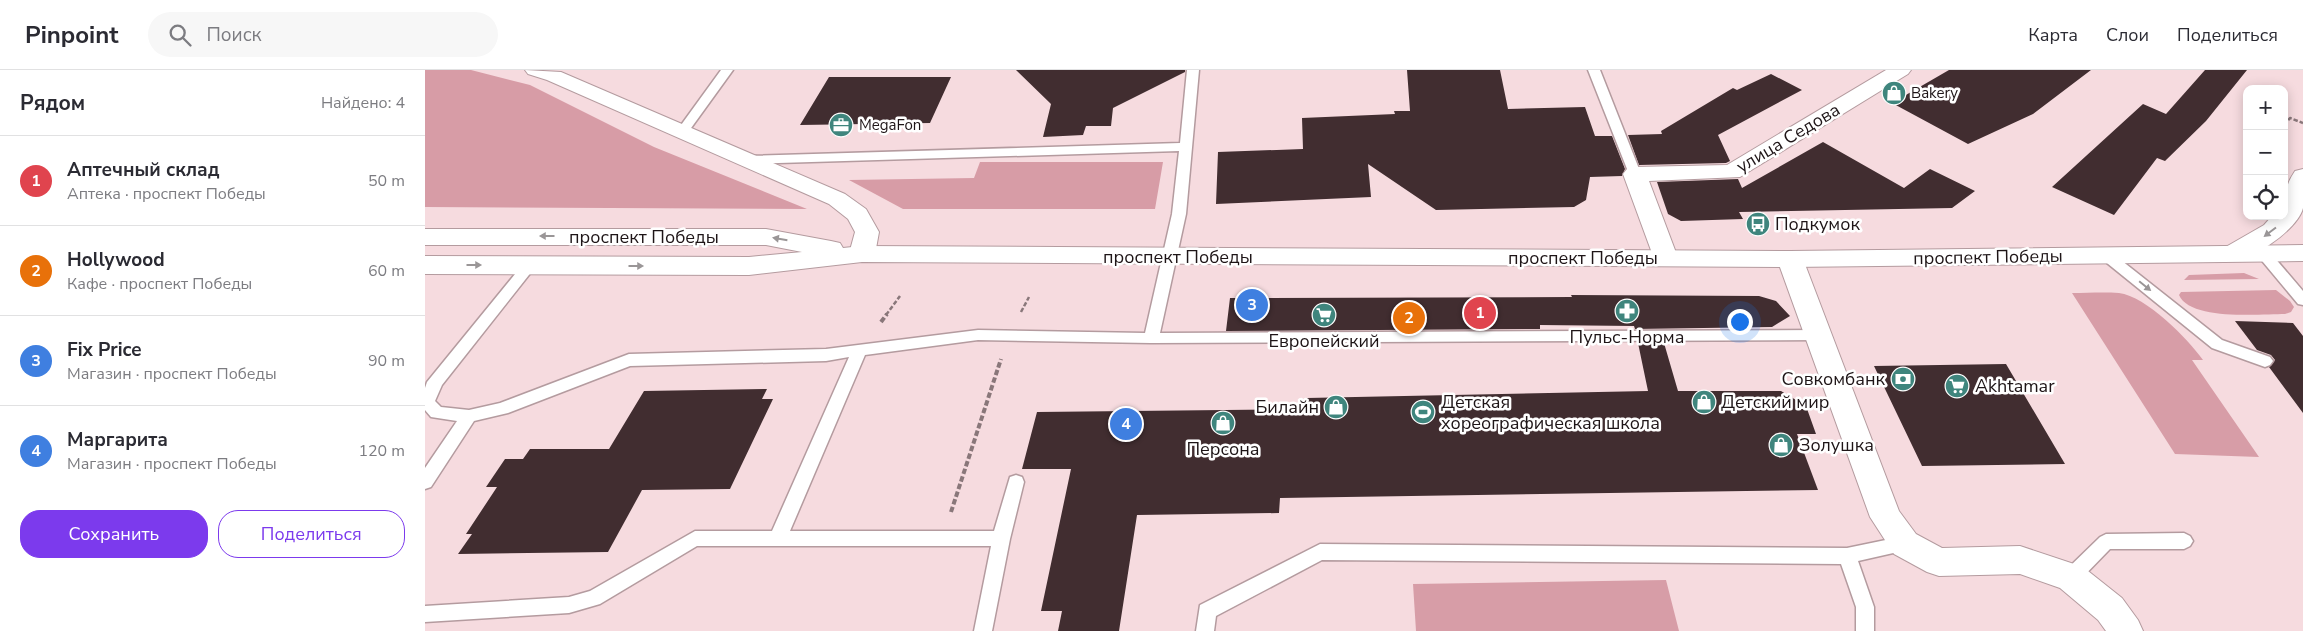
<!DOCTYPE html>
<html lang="ru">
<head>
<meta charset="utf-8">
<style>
  body { margin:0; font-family:"Nunito Sans",sans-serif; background:#f7f7f7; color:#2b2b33 }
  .controls { position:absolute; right:15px; top:15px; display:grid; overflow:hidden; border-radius:10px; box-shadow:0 2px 12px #0003 }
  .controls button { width:45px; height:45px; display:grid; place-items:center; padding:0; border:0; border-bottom:1px solid #e1e1e2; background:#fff; color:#2b2b33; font:25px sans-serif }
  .you { position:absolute; left:1314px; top:251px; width:18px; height:18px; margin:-12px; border:4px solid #fff; border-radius:50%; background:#1a73e8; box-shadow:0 0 0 8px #1a73e833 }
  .badge { display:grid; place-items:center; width:32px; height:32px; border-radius:50%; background:#7c3aed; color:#fff; font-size:16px; font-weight:700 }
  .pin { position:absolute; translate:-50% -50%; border:2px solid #fff; box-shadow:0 1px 5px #0006 }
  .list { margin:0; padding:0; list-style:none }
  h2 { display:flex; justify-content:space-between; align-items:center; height:65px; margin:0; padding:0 20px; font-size:21px }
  h2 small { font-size:16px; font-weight:400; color:#7c7c81 }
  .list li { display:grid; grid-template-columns:32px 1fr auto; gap:15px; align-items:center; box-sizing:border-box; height:90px; padding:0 20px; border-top:1px solid #e1e1e2 }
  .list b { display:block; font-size:19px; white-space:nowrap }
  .list p { margin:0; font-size:16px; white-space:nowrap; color:#7c7c81 }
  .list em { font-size:16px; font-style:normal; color:#7c7c81 }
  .actions { display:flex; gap:10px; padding:15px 20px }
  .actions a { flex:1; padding:11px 0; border:1px solid #7c3aed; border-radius:20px; text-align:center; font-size:18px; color:#7c3aed }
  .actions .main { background:#7c3aed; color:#fff }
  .icon { flex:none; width:28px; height:28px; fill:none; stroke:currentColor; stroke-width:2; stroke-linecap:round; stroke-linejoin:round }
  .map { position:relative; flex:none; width:1878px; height:561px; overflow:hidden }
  header { display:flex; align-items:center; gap:30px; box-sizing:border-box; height:70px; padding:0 25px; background:#fff; border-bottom:1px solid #e1e1e2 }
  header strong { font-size:24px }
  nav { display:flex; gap:28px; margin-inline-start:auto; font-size:18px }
  .search { width:350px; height:45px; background:#f7f7f7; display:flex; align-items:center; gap:12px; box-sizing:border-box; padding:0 18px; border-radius:28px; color:#7c7c81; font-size:19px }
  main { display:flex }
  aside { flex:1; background:#fff }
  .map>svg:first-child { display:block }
</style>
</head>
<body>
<header>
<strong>Pinpoint</strong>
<div class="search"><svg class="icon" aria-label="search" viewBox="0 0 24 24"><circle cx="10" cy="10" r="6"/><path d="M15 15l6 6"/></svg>Поиск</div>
<nav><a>Карта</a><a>Слои</a><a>Поделиться</a></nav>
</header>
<main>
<aside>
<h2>Рядом<small>Найдено: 4</small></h2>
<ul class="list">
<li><span class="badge" style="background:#e0444e">1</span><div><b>Аптечный склад</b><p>Аптека · проспект Победы</p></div><em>50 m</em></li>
<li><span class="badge" style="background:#e8710a">2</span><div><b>Hollywood</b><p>Кафе · проспект Победы</p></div><em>60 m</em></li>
<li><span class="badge" style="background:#3f7fe0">3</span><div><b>Fix Price</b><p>Магазин · проспект Победы</p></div><em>90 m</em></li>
<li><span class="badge" style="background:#3f7fe0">4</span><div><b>Маргарита</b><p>Магазин · проспект Победы</p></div><em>120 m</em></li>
</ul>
<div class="actions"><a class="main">Сохранить</a><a>Поделиться</a></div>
</aside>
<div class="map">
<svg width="1878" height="561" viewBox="0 0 1878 561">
  <rect width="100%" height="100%" fill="#f6dbdf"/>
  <path fill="#d79da7" d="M1819,203L1834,209L1759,210L1764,205Z
    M1851,220L1865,231L1869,237L1866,242L1860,244C1836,244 1765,251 1754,225L1756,222Z
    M1647,223C1662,223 1678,222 1694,223C1721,226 1763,269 1778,290H1767L1834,387L1750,384Z
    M1241,510L1254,561H991L988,514Z"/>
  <path fill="#d79ca6" d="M0,0H46L105,15L229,77L382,139L0,137Z
    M555,92H738L730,139H478L424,110L549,108Z"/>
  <path fill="#412d30" d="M591,0H760V2L688,38L686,56H661L658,65L618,67L626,34Z
    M982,0H1075L1083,39L1160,37L1170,66H1187L1200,99L1197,106L1165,107L1161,130L1149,137L1011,140L943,94L946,127L791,134L793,82L878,79L877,48L970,44L969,41H985Z
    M1524,0H1666L1608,44L1543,74L1467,33Z
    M1780,0H1822L1781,51L1740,91L1732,88L1689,145L1627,117L1718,34L1741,44Z
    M1346,4L1377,20L1293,65L1305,91L1301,93L1214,95L1203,65L1237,64L1236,61L1308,18L1312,20Z
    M404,7H526L505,53L375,55Z
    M1398,72L1479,118L1505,99L1550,121L1527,138L1314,142L1318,149L1256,151L1243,144L1232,112L1313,109L1317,118Z
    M1146,225L1334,226L1351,231L1365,246L1347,257L1210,259L1209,256L1115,255V259L801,261L805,228L1147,227Z
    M1810,251L1868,253L1878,266V343L1844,297L1850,290L1846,285L1832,280Z
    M1213,273H1239L1253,321H1356L1381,336L1391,364H1372L1393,420L855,428L854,443L712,445L694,561H633L637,541H616L646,399H597L612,342L881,339L882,328L1223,321Z
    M1581,294L1640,394L1497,396L1449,296Z
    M342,319L337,329H348L305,419L217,420L183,482L33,484L47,464H41L72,417H61L80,389H98L105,379H184L219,321Z"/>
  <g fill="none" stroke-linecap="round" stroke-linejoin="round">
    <g stroke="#b49b9f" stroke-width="3">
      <path id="service" d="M296,0H308L261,65H253L251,62Z
        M762,0H774L761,144L735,263L1395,260L1400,261L1402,265L1400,269L1395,270L726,273L553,270L440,285L365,461H569L585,407L591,405L597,407L599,412L585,469L567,561H549L566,476H272L175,534L144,543L0,552V536L144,527L165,521L270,461H347L424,287L401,291L205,296L83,343L49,351L6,417L0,419V398L32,351L6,347L0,340V318L2,312L99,193L104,191L111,196L17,315L10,331L16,337L44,340L75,333L204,284L401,279L553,260L720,263L747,144L754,81L323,94L317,90L323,86L755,73Z
        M1163,0H1175L1216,104L1214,107H1206L1204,104Z
        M1838,178L1843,180L1878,221V235L1873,234L1833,186L1831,183L1833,180Z
        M1682,181L1687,183L1797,270L1845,287L1848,291L1845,295L1840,297L1787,278L1677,189L1675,186Z
        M1759,463L1765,466L1768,471L1765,476L1759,479H1685L1652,513L1646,515L1640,513L1637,507L1640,501L1675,467L1681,464Z
        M1480,466L1486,469L1489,474L1486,479L1433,491L1449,537V561H1431V537L1416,494L897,490L791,546L789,561H771L775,535L895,474L1422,478Z"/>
    </g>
    <g stroke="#b49b9f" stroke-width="2">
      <path id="minor" d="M100,0L136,2L420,124L441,139L454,162L450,184L446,190L437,192L428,190L424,184L430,162L423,149L404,134L122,10L103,4Z
        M1461,0H1486L1483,4L1315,107L1224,111L1253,188L1249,194L1240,196L1231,194L1198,104L1202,99L1210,97L1302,95Z
        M1365,181L1374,183L1378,189L1474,441L1491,464L1517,478L1595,476L1658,497L1697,528L1713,550L1718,561H1681L1673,550L1635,518L1595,504L1514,506L1502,502L1469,484L1445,447L1352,189L1356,183Z"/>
    </g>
    <g stroke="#b49b9f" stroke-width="2">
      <path id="secondary" d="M1878,99C1878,111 1878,126 1878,138C1873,160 1821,196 1799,190L1795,184L1799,178L1839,155L1847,146H1859C1859,129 1860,115 1870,101Z"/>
    </g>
    <g stroke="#b49b9f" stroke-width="2">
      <path id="primary" d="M0,159H341L406,171L415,173L418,178L437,176L1365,181L1878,175V191L1365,197L437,192L324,205L0,204V186L324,187L377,182L341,175H0Z"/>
    </g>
    <path stroke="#89777a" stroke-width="2.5" stroke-dasharray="4.5 2" stroke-linecap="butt" d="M1859,55L1865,48L1878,53
      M596,242L604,227
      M461,245L475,226"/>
    <path stroke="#89777a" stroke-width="4" stroke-dasharray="5.5 2.5" stroke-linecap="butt" d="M456,252L462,244
      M526,442L576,289"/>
    <use href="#service" fill="#fff" fill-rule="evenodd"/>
    <use href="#minor" fill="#fff" fill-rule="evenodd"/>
    <use href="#secondary" fill="#fff" fill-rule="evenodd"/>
    <use href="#primary" fill="#fff" fill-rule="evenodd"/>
  </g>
  <defs><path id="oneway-solid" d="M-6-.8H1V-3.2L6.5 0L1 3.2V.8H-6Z" transform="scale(1.25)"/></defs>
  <g fill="#9a9697">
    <use href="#oneway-solid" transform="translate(1845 162) rotate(143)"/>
    <use href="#oneway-solid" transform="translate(122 166) rotate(-180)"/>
    <use href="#oneway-solid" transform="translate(355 169) rotate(-170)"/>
    <use href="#oneway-solid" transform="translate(49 195)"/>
    <use href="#oneway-solid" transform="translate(211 196)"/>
    <use href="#oneway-solid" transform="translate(1720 216) rotate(39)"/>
  </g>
  <defs>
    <g id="shop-disc" transform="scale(1.25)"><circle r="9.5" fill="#3f857d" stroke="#fff"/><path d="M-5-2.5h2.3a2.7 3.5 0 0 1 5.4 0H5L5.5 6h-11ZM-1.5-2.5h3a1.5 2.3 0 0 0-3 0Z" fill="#fff"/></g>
    <g id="office-disc" transform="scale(1.25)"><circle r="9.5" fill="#3f857d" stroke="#fff"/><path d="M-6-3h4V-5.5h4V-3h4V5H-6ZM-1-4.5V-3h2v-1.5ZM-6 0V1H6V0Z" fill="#fff"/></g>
    <g id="bus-disc" transform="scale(1.25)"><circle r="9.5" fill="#3f857d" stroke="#fff"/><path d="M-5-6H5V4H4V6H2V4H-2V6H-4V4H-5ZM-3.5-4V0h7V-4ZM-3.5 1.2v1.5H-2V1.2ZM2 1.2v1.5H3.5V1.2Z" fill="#fff"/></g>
    <g id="pharmacy-disc" transform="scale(1.25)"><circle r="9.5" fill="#3f857d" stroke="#fff"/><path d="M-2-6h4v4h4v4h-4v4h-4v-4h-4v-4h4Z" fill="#fff"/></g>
    <g id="supermarket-disc" transform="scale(1.25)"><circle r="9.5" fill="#3f857d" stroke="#fff"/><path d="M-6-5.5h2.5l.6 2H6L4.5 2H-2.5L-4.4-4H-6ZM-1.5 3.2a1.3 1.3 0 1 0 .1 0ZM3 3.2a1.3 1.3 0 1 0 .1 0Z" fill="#fff"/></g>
    <g id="bank-disc" transform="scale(1.25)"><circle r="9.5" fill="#3f857d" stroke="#fff"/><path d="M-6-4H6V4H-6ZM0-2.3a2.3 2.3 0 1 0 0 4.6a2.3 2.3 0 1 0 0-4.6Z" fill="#fff"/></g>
    <g id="stadium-disc" transform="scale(1.25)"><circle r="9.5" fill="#3f857d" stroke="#fff"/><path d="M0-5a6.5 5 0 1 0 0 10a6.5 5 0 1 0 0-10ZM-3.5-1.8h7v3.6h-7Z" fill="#fff"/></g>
  </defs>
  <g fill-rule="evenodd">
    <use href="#shop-disc" x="1469" y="23"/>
    <use href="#office-disc" x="416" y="55"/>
    <use href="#bus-disc" x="1333" y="154"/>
    <use href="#pharmacy-disc" x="1202" y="241"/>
    <use href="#supermarket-disc" x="899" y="245"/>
    <use href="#bank-disc" x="1478" y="309"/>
    <use href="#supermarket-disc" x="1532" y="316"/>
    <use href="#shop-disc" x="1279" y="332"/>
    <use href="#shop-disc" x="911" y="337"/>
    <use href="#stadium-disc" x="998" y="342"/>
    <use href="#shop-disc" x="798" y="353"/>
    <use href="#shop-disc" x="1356" y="375"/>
  </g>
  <g text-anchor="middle" stroke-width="5" stroke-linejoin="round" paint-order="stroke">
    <g font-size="15" fill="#1e1517" stroke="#fff" text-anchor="start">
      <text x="1486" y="28">Bakery</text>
      <text x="434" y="60">MegaFon</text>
    </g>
    <g font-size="18" fill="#1e1517" stroke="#fff">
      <text transform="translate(1363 68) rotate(-31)" y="6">улица Седова</text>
      <text x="219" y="173">проспект Победы</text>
      <text x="753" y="193">проспект Победы</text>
      <text transform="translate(1563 187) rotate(-1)" y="6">проспект Победы</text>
      <text x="1158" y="194">проспект Победы</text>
    </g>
    <g font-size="18" fill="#1e1517" stroke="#fff" text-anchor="start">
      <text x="1350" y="160">Подкумок</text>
      <text x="1202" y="273" text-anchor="middle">Пульс-Норма</text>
      <text x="899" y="277" text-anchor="middle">Европейский</text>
      <text x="1460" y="315" text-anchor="end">Совкомбанк</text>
      <text x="1550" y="322">Akhtamar</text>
      <text x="1016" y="338">Детская<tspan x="1016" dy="21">хореографическая школа</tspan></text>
      <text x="1296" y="338">Детский мир</text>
      <text x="894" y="343" text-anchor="end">Билайн</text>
      <text x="1374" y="381">Золушка</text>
      <text x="798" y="385" text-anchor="middle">Персона</text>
    </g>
  </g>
</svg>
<div class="controls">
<button>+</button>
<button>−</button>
<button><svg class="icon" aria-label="locate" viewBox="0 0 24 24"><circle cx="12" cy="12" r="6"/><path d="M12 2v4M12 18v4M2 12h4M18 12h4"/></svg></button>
</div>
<div class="you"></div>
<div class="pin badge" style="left:1055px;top:243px;background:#e0444e">1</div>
<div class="pin badge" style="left:984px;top:248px;background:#e8710a">2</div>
<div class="pin badge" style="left:827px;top:235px;background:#3f7fe0">3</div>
<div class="pin badge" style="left:701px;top:354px;background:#3f7fe0">4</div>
</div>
</main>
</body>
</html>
